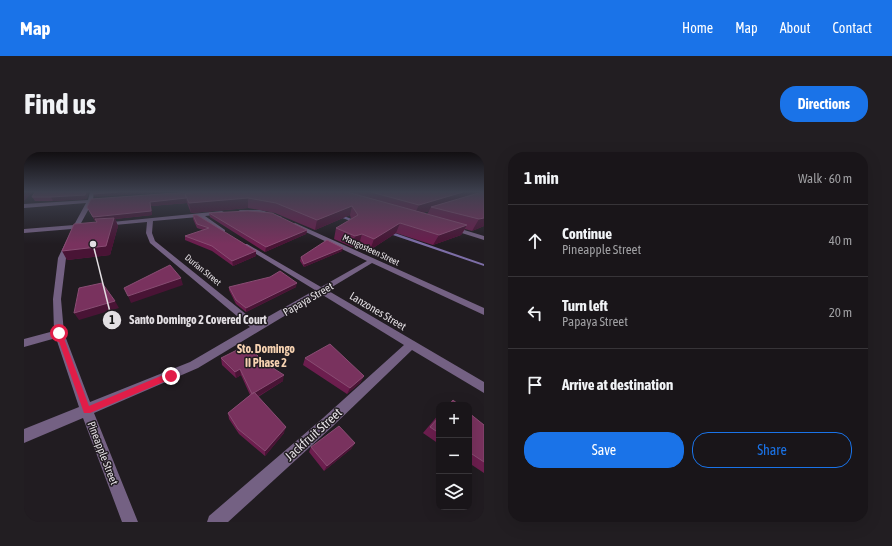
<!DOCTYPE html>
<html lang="en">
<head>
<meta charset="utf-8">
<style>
  body { margin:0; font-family:"Asap Condensed",sans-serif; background:#221e22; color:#f1f3f6 }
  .controls { position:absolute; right:12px; bottom:12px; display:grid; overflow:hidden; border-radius:8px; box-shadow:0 4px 16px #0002 }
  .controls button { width:36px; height:36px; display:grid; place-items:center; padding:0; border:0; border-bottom:1px solid #373438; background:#191519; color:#f1f3f6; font:20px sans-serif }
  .stop { position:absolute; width:12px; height:12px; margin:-9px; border:3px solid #e11d48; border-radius:50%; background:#fff }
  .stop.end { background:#e11d48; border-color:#fff; box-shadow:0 1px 4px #0008 }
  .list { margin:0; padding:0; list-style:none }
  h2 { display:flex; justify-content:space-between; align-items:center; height:52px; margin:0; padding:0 16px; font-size:17px }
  h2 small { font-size:13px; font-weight:400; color:#9f9fa2 }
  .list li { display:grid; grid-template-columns:26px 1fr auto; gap:12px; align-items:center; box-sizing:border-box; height:72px; padding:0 16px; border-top:1px solid #373438 }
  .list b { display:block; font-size:15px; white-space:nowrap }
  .list p { margin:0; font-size:13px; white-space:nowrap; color:#9f9fa2 }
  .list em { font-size:13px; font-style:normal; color:#9f9fa2 }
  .actions { display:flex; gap:8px; padding:12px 16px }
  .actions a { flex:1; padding:9px 0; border:1px solid #1a73e8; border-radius:16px; text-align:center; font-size:14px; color:#1a73e8 }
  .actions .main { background:#1a73e8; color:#fff }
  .icon { flex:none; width:22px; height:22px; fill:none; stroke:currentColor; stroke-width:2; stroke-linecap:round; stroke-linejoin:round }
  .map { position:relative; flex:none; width:460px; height:370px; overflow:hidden; border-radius:16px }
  header { display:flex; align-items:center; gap:24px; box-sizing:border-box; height:56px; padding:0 20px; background:#1a73e8; color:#fff }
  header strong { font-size:19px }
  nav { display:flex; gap:22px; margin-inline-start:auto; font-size:14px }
  .intro { display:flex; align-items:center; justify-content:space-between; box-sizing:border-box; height:96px; padding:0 24px }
  h1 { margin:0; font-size:28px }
  .button { padding:10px 18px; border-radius:16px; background:#1a73e8; color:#fff; font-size:14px; font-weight:700 }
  main { display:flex; gap:24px; padding:0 24px }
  aside { flex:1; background:#191519; border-radius:16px; box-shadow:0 4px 16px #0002 }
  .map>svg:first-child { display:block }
</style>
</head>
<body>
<header>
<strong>Map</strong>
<nav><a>Home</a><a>Map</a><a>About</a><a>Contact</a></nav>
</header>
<div class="intro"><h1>Find us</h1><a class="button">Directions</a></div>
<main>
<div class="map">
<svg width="460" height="370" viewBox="0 0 460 370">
  <rect width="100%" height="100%" fill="#211c21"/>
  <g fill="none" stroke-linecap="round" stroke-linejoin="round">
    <path fill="#7d6ea7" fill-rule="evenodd" d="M313,62H315L335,70L332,71L313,64Z
      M363,79H365L460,112V114L363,81Z"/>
    <path fill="#746183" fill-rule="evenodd" d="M66,40H70L69,48L73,49L68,51L56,73L62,72L65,74L54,76L42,106L37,147L40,181L66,250L166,210L226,175L126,91L122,81L123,70L80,74L78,73V71L198,59L201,61L200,62L181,64L201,78V80H197L174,65L129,69L128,81L131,89L233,171L291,138L219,94V92H223L297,135L343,109L269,74L268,73L271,71L460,156V163L348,111L303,138L460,230V241L388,198L309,274L204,370H183L185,364L299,266L380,193L297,142L174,216L70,261L114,370H98L59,266L0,291V277L55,255L32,186L0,195V187L30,179L29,147L34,106L48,77L0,81V77L50,73L62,51L0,56V52L64,48Z
      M216,58H237L258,65L255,67L237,62L214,61L213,60Z
      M427,74L460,84V88L425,77L424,76Z"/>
  </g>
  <path fill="#6c1e4e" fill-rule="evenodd" d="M11,40L63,47L29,49H11L8,45Z
    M172,40H460V74L448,79L441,77L437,83L409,93L372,81L346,98L335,92L328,95L310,87L312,76L327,67L326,63L291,78L251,61L224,56L167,61L163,51L127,54L128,63L91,67L94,74L86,103L43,108L73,70L72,69H71L63,55ZM405,59L403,62L399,61Z
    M185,61L283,78L282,82L241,100L186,65Z
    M169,63L232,104L209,114L188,99L161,88V84L179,78L173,76L169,67Z
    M319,96L318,99L280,115L276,109L277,105Z
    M205,135H272L222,160L212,152L205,138Z
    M197,206L259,229L234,245L260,281L241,304L215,282L205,267L204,261L226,243L217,223L212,226L198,213Z
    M281,206L340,224L336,231L323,242L279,213Z
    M445,261L460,273V321L445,311Z
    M415,262V292L399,281Z
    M331,291L327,297L300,319L285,300L287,295Z"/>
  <path fill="#491435" d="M3,40H9L0,49V43Z
    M62,40H65L63,47L29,49L27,45Z
    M94,40H148L71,45L69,42Z
    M439,40H460L407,55L405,59L390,63L395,53Z
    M162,46L163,51L127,54L128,63L91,67L94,74L86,103L43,108L38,99L90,67H71L72,69H71L69,65L126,50Z
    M224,46V56L167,61L165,51Z
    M328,54L326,63L291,78L293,68Z
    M460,66V74L448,79L455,67Z
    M376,71L372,81L346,98L350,87Z
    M443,73L437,83L409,93L415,83Z
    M283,78L282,82L241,100L242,95Z
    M338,82L335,92L328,95L331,84Z
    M319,96L318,99L280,115V112Z
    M232,99V104L209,114L208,109Z
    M157,126L159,133L107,151L104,144Z
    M273,131L272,135L222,160V156Z
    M91,149L95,156L55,168L50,161Z
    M216,217L217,223L212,226L211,220Z
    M260,223L259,229L228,248V242Z
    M340,224L336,231L323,242L326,236Z
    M262,275L260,281L241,304V299Z
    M331,291L327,297L300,319L303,314Z"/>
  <path fill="#79325e" stroke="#894d73" d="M11,40H62L61,43L27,45H8Z
    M69,40H94L69,42Z
    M166,40V41L161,42L162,46L126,50L127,59L69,65L63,55L67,47Z
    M172,40H323L443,73L415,83L376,71L350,87L338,82L331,84L312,76L334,63L328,54L293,68L252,51L224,46L165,51L161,42Z
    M347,40H439L395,53Z
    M458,40H460V66L455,67L407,55Z
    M224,59L248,61L283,78L242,95L185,61Z
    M169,63H173L232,99L208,109L188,94L161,84L185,76L173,72Z
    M90,66L82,94L38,99L50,72L73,70L71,67Z
    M303,88L319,96L280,112L277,105Z
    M146,113L157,126L104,144L100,136Z
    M256,119L273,131L222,156L212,148L205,135L246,125Z
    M78,131L91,149L50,161L55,136Z
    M306,192L340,224L326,236L281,206Z
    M223,193L241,211L260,223L228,242L216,217L211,220L197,206Z
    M230,240L262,275L241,299L214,277L204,261Z
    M429,248L435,253H425Z
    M445,261L460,273V310L445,300Z
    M415,265V281L406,275Z
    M315,274L331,291L303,314L287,295Z"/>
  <linearGradient id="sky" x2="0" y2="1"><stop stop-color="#120f12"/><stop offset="0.43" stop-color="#3d404e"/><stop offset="1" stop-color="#3d404e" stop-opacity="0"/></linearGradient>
  <rect width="460" height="92" fill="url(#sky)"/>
  <path fill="#e11d48" d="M35,178L38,181L65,254L144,221L147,220L150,224L149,226L66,261H60L32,181Z"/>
  <g text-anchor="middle" stroke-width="3" stroke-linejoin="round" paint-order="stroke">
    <g font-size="9" fill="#e3dfe3" stroke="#211c21">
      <text transform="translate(347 98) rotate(25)" y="3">Mangosteen Street</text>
      <text transform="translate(179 118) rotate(39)" y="3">Durian Street</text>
    </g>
    <g font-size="11" fill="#e3dfe3" stroke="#211c21">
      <text transform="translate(284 147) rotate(-30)" y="4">Papaya Street</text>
      <text transform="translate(354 159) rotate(31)" y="4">Lanzones Street</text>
      <text transform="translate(79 301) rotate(69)" y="4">Pineapple Street</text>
    </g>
    <g font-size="12" font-weight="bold" fill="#f6d2b1" stroke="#211c21">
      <text x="242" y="201">Sto. Domingo<tspan x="242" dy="14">II Phase 2</tspan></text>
    </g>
    <g font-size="13" fill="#e3dfe3" stroke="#211c21">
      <text transform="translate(289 282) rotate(-42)" y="5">Jackfruit Street</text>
    </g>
  </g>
  <path fill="none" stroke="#e3dfe3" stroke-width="1.5" d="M69 92L88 168"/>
  <g fill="#e3dfe3" stroke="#211c21" stroke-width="1.5">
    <circle cx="69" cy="92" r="4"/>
    <circle cx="88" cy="168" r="10"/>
  </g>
  <g font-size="12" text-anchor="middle" font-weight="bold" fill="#111">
    <text x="88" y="172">1</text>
  </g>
  <g font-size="12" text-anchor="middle" font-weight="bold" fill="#e3dfe3" stroke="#211c21" stroke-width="3" stroke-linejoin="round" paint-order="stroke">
    <text x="174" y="172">Santo Domingo 2 Covered Court</text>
  </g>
</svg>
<div class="controls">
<button>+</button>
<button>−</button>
<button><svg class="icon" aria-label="layers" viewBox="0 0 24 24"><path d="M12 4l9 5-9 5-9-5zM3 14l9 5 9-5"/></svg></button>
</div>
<div class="stop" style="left:35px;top:181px"></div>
<div class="stop end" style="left:147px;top:224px"></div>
</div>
<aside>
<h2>1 min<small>Walk · 60 m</small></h2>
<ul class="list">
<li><svg class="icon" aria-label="ahead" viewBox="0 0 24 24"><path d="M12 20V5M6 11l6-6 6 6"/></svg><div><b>Continue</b><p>Pineapple Street</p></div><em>40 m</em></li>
<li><svg class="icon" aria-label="left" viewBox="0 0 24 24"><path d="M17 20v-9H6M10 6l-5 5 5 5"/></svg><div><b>Turn left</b><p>Papaya Street</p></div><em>20 m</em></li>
<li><svg class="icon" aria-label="arrive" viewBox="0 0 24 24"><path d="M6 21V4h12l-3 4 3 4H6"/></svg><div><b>Arrive at destination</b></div></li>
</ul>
<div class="actions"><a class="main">Save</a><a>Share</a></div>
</aside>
</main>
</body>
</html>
